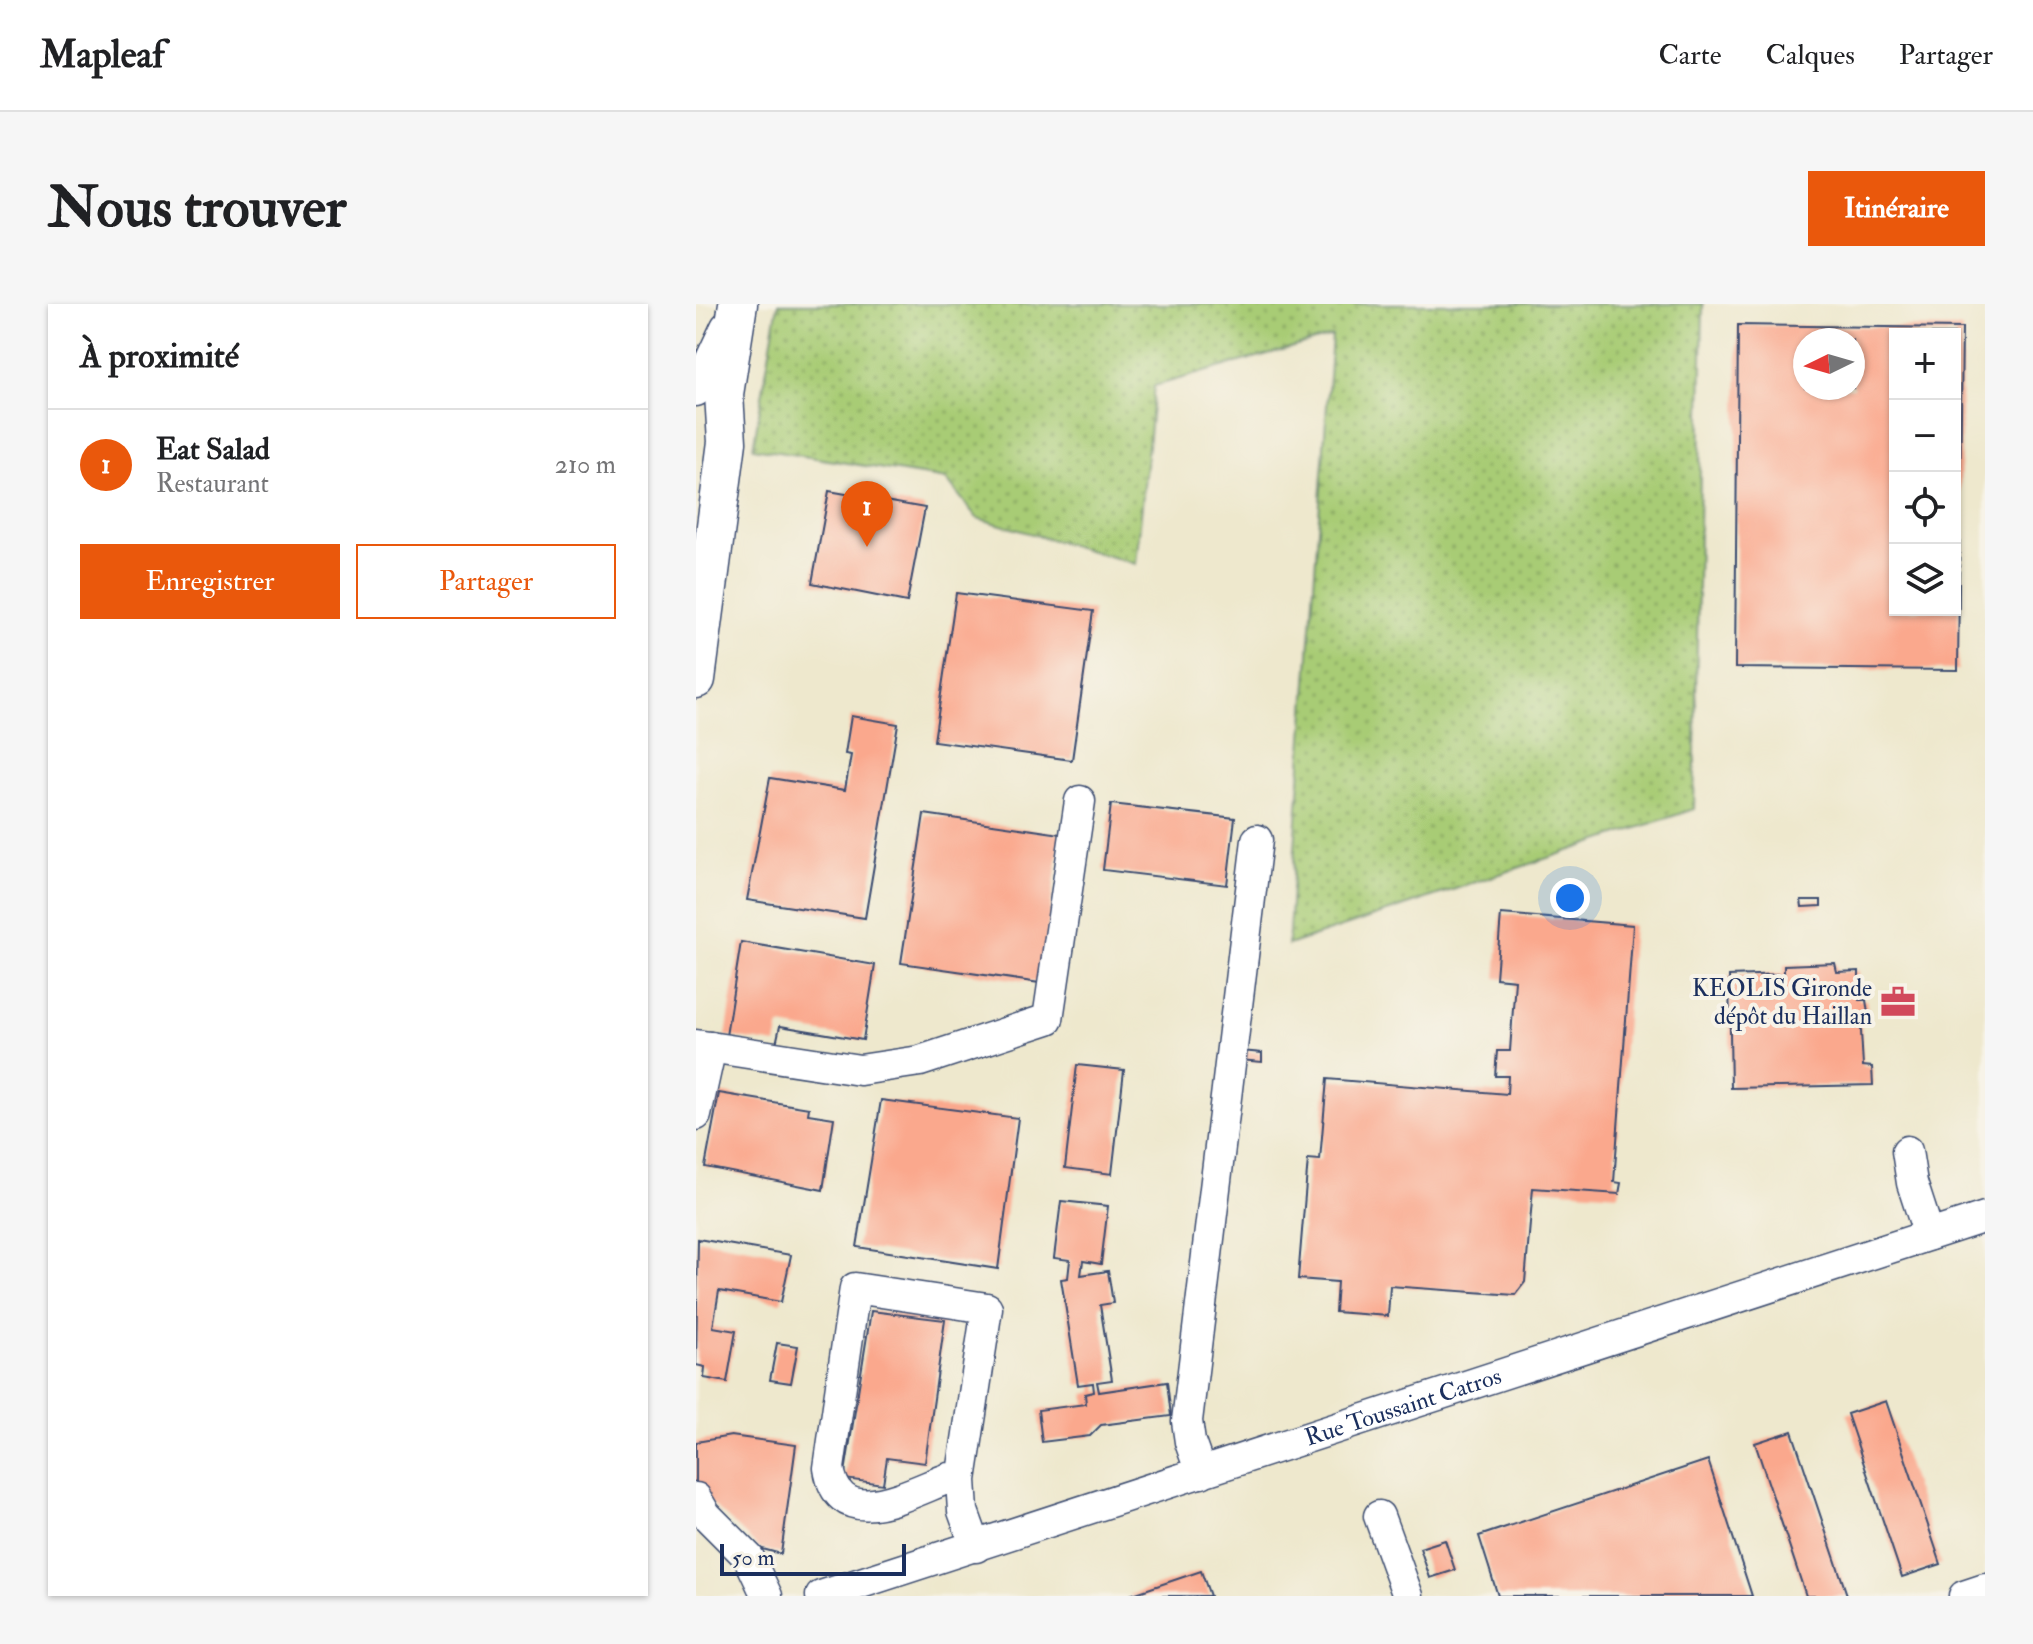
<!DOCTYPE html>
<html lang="fr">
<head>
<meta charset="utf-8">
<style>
  body { margin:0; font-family:"IM FELL Double Pica",serif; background:#f6f6f6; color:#202124 }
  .controls { position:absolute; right:24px; top:24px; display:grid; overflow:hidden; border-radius:0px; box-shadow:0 2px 6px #0004 }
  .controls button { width:72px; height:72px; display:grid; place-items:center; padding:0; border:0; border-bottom:2px solid #e0e0e0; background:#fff; color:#202124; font:40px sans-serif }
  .compass { position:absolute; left:1097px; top:24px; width:72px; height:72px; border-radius:50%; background:#fff; box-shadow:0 2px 6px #0004; rotate:265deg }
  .scale { position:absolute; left:24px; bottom:20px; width:186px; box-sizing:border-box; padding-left:8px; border:4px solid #1b2f5e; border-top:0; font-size:22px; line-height:28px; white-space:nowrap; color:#1b2f5e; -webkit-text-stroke:6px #f7f3e8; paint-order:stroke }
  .you { position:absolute; left:874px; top:594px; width:28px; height:28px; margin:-20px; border:6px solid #fff; border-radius:50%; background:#1a73e8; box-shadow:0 0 0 12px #1a73e833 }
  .badge { display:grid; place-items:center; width:52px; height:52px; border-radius:50%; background:#ea580c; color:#fff; font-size:26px; font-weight:700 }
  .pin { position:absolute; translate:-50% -66px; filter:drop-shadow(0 2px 4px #0008) }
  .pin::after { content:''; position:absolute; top:42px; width:28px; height:24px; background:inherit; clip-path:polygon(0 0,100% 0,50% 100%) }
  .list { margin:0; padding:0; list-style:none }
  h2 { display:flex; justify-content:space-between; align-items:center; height:104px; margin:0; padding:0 32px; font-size:34px }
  h2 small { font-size:26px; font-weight:400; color:#757577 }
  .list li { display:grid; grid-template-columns:52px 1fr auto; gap:24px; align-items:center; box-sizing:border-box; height:112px; padding:0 32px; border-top:2px solid #e0e0e0 }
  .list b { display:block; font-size:30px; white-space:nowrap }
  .list p { margin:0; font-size:26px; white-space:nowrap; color:#757577 }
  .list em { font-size:26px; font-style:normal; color:#757577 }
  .actions { display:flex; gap:16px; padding:24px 32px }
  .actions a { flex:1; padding:18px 0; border:2px solid #ea580c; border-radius:0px; text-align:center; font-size:28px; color:#ea580c }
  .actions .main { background:#ea580c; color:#fff }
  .icon { flex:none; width:44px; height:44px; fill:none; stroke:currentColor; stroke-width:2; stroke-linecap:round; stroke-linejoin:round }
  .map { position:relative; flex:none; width:1289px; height:1292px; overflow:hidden; border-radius:0px }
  header { display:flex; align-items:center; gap:48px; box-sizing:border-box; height:112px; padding:0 40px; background:#fff; border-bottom:2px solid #e0e0e0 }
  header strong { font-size:38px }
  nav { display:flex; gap:44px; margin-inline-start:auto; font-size:28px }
  .intro { display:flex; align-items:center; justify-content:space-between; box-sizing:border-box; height:192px; padding:0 48px }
  h1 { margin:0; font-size:56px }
  .button { padding:20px 36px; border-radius:0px; background:#ea580c; color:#fff; font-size:28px; font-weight:700 }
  main { display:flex; gap:48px; padding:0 48px }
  aside { flex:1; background:#fff; border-radius:0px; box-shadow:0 2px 6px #0004 }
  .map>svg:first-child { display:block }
</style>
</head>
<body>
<header>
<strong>Mapleaf</strong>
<nav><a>Carte</a><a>Calques</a><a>Partager</a></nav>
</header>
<div class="intro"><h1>Nous trouver</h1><a class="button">Itinéraire</a></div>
<main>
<aside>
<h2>À proximité<small></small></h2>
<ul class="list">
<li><span class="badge">1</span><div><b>Eat Salad</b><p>Restaurant</p></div><em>210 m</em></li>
</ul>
<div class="actions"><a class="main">Enregistrer</a><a>Partager</a></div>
</aside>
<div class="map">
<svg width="1289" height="1292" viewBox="0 0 1289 1292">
  <defs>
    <pattern id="grass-dots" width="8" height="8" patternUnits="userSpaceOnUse" patternTransform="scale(2)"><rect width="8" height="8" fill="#a8cc75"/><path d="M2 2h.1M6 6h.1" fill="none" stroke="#88a663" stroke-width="1.8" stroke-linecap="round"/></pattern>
  </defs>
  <rect width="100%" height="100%" fill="#f7f3e8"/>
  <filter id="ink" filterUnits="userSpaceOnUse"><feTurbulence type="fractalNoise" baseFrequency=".0125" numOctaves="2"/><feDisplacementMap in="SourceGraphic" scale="16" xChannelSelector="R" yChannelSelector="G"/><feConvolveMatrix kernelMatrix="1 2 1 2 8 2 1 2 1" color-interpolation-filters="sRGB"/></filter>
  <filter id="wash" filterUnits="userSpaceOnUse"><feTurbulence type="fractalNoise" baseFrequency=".006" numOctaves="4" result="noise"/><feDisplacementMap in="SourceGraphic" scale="32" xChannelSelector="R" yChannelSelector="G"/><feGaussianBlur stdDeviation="1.8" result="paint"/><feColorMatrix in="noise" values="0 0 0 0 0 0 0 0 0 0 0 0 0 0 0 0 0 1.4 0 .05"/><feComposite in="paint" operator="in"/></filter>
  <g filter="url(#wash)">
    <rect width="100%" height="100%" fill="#eee8cd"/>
    <path fill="url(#grass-dots)" stroke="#627e6a" stroke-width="2" d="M82,0H1007L998,505L592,641L636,32L458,82L440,260L281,214L250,175L57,144Z"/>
    <g id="blocks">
      <path fill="#faa88d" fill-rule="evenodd" d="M1042,21L1266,24L1262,366L1039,364ZM1199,30H1259V306H1199ZM1109,36H1157V84H1109Z
        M133,187L229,204L211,298L116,279Z
        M260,289L397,307L376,456L238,437Z
        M155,412L202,420L169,614L51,596L74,474L149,486L155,451L149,450Z
        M415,500L539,514L531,581L407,566Z
        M228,510L365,530L344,679L205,659Z
        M1105,596H1125V602L1106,603Z
        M805,610L937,621L918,878L925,879L923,890L837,884L829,978L819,991L694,982L692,1012L639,1008L641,978L602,975L612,855L624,856L631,775L811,790L812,772H799L801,747H814L819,676L800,674Z
        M45,638L179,661L167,736L84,722L80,740L30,732Z
        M1139,659L1141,668L1163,667V696H1170L1172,709L1164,710L1167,762L1176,763L1177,781L1035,784L1033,672L1088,670V661Z
        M545,747L566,749V758L544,756Z
        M381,761L428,766L416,870L369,864Z
        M23,789L113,804L112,810L138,814L127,886L9,863Z
        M185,796L322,814L302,965L161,943Z
        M365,897L412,902L405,960L387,957L385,971L412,967L417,999L404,1001L416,1076L401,1078L403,1088L471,1078L475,1112L405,1121L394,1132L346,1138L342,1106L390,1100L389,1090L398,1088L397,1079L382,1081L365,975L372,974L374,956L358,954Z
        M2,935L95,951L85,998L23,987L17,1023L40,1027L31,1078L8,1074L9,1063L0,1061Z
        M175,1007L249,1016L229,1159L191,1154L187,1180L148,1175Z
        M81,1039L102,1042L95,1079L74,1076Z
        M1190,1097L1245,1260L1206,1273L1151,1110Z
        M1096,1127L1151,1291L1147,1292H1110L1059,1139Z
        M35,1132L100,1141L85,1250L63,1244L0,1185V1138Z
        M1012,1156L1056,1292H802L783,1232Z
        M749,1236L759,1266L734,1274L724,1244Z
        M505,1267L514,1292H434V1291Z"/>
    </g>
  </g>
  <g filter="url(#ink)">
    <use href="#blocks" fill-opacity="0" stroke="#3b4b6f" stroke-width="2"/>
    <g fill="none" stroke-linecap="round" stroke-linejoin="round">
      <g stroke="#3b4b6f" stroke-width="33">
        <g id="minor">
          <path d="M0,87L30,23"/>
          <path d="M0,741L164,766L224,757L352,715L384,497"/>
          <path d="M0,811L15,743"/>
          <path d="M1211,847L1216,879L1233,931"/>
          <path d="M505,1169L494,1138L491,1117L561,536"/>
          <path d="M265,1176L253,1174C214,1188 143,1231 133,1164L159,984L291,1004L265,1176L267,1207L280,1243"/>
          <path d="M0,1194L10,1211L53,1254L71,1292"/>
          <path d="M683,1212L712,1292"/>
          <path id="s1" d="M125,1292L1289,913"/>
          <path d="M1268,1292L1289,1285"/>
        </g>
      </g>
      <g stroke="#3b4b6f" stroke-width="41">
        <path id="major" d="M0,375L31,138L28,90L42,0"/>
      </g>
      <use href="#minor" stroke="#fff" stroke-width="30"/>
      <use href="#major" stroke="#fff" stroke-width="38"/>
    </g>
  </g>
  <defs>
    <g id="office-bare" transform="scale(2.76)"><path d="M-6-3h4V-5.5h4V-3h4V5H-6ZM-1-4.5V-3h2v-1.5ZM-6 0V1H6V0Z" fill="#d1495b" stroke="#f7f3e8" stroke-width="2.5" paint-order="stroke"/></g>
  </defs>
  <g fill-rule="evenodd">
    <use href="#office-bare" x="1202" y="698"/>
  </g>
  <g text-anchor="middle" stroke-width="8" stroke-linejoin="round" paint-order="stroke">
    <g font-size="24" fill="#1b2f5e" stroke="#f7f3e8" text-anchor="end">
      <text x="1176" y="692">KEOLIS Gironde<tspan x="1176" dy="28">dépôt du Haillan</tspan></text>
    </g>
    <g font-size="24" fill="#1b2f5e" stroke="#f7f3e8">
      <text dy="8" stroke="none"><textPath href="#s1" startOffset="612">Rue Toussaint Catros</textPath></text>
    </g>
  </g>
</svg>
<div class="controls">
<button>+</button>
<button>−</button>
<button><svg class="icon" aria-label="locate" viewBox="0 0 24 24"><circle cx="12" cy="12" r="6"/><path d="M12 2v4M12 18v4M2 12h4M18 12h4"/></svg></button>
<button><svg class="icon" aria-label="layers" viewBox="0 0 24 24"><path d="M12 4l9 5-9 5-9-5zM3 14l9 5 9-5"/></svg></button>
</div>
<svg class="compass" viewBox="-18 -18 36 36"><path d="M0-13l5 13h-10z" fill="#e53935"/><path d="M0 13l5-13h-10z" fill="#757577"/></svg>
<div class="scale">50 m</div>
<div class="you"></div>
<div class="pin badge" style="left:171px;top:243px">1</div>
</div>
</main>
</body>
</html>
